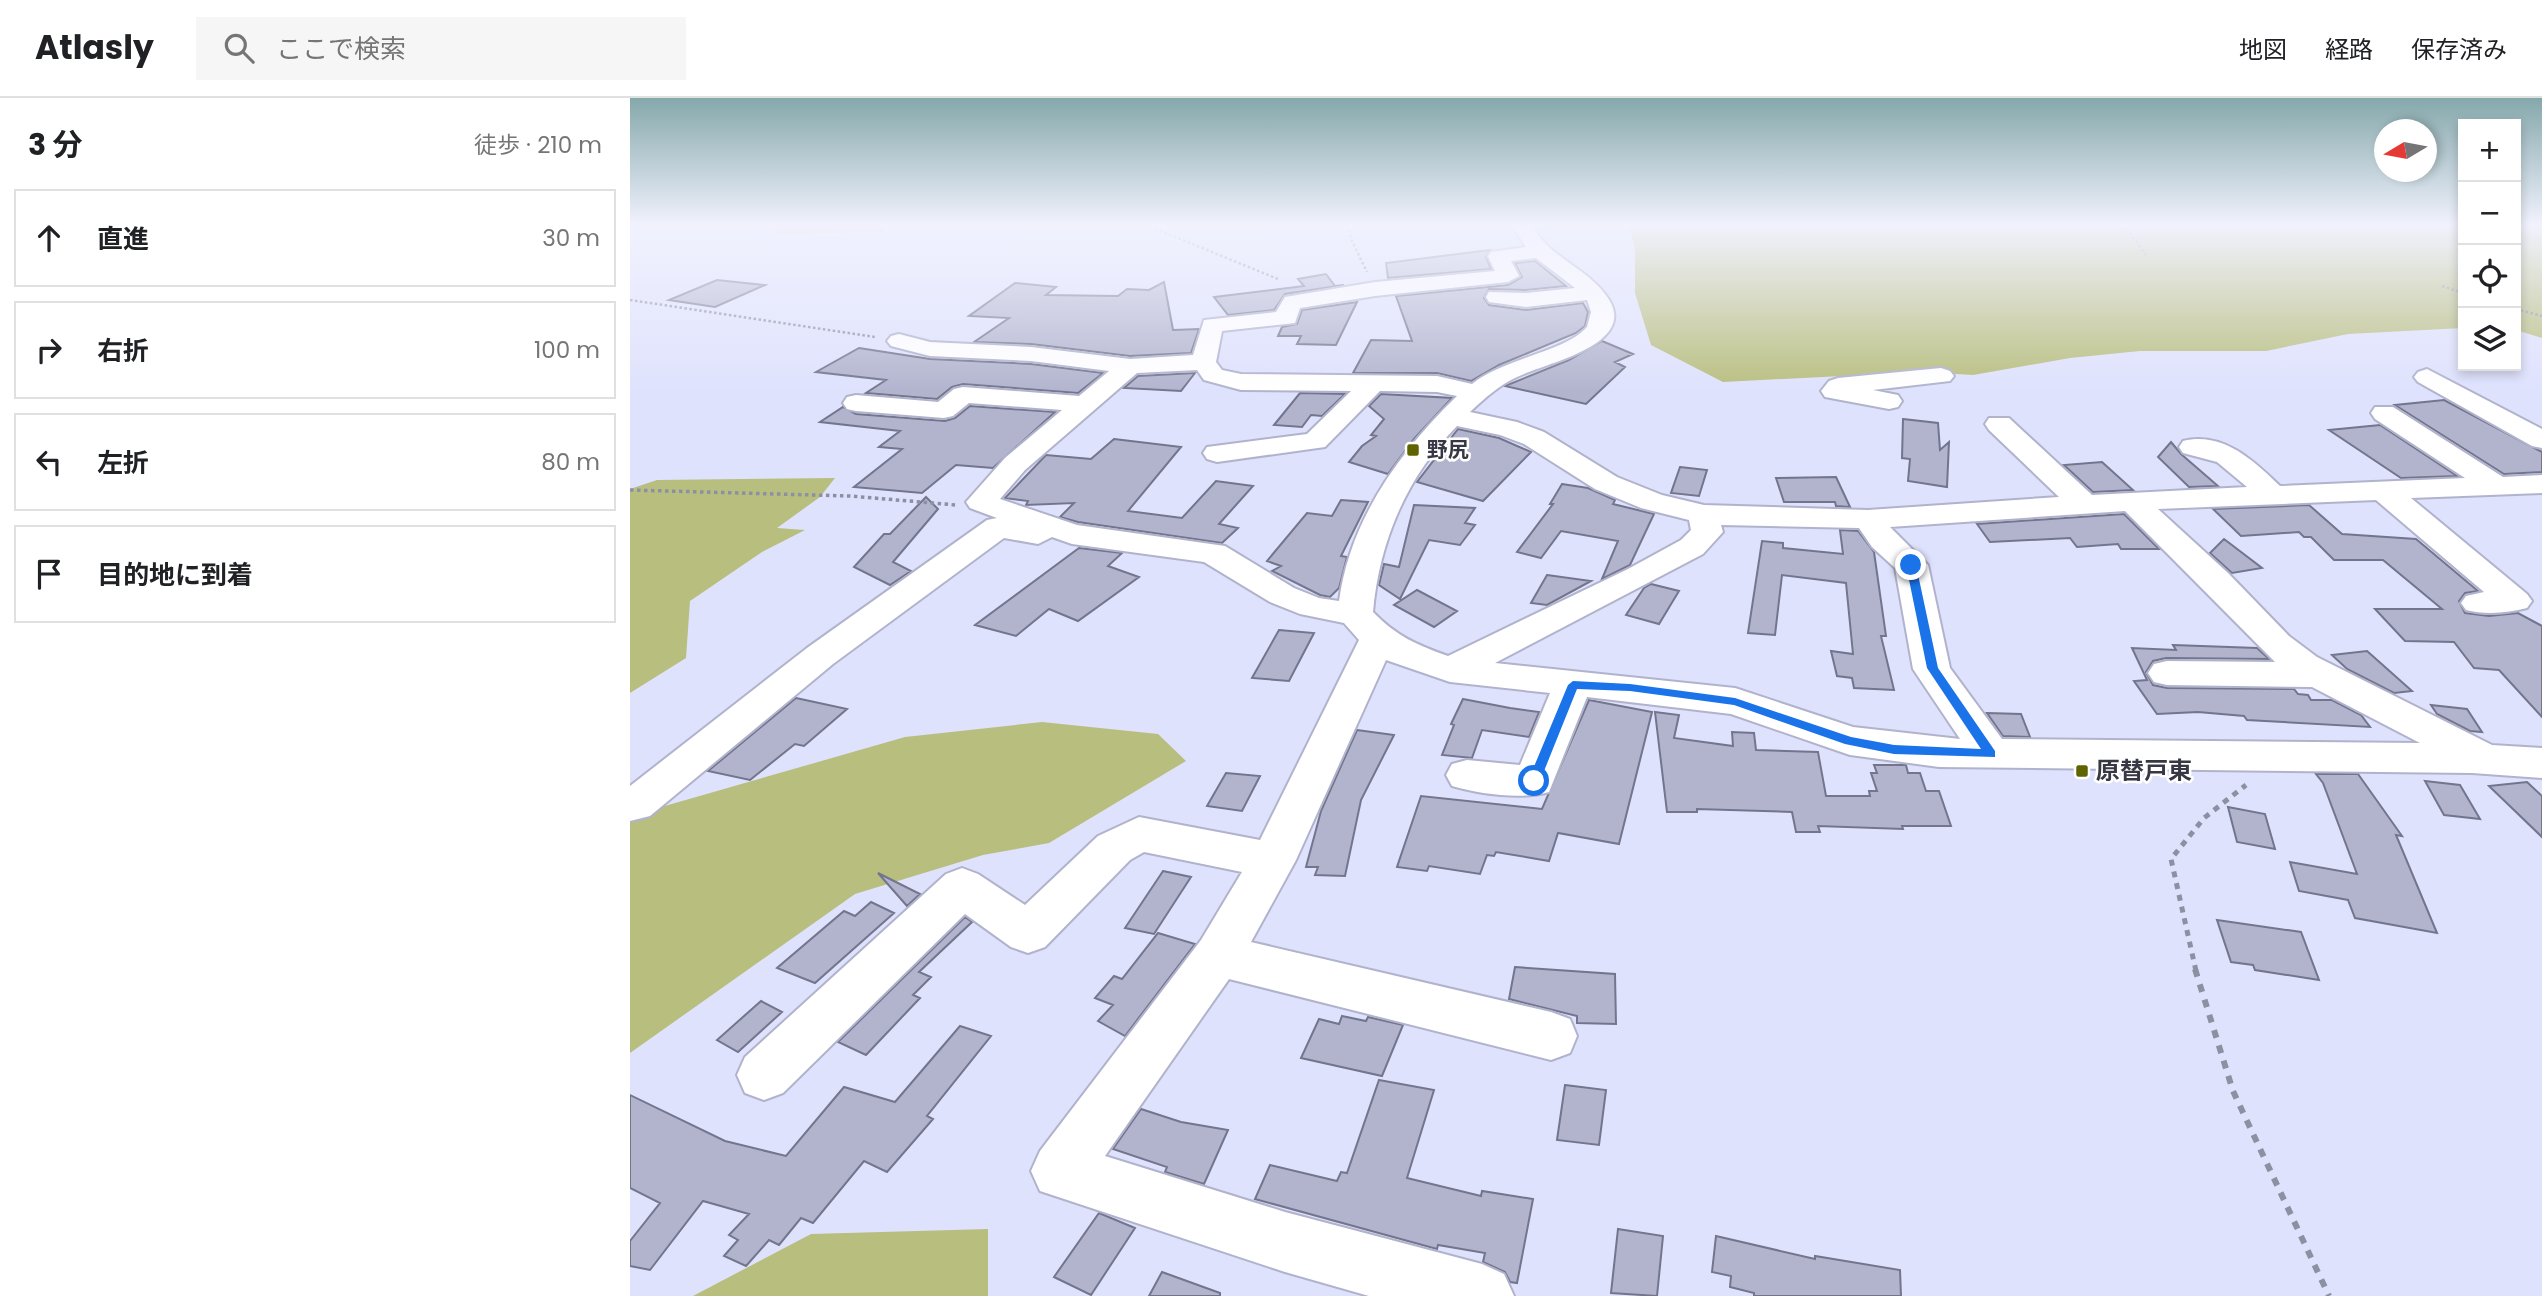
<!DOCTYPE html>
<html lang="ja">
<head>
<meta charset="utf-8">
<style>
  body { margin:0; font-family:Poppins,"Noto Sans JP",sans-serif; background:#f6f6f6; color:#202124 }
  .controls { position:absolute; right:21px; top:21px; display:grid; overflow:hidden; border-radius:0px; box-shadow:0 4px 10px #0003 }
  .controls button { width:63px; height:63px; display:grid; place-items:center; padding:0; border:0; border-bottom:2px solid #e0e0e0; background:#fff; color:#202124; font:35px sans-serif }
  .compass { position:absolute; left:1744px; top:21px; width:63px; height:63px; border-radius:50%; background:#fff; box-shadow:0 4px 10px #0003; rotate:260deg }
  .stop { position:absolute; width:21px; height:21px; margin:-16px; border:5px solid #1a73e8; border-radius:50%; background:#fff }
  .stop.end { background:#1a73e8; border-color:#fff; box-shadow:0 2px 7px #0008 }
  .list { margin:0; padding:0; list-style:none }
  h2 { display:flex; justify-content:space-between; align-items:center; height:91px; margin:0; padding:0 28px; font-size:30px }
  h2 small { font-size:23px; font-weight:400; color:#757577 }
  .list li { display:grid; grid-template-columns:46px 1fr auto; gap:21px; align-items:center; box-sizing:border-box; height:98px; margin:0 14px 14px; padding:0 14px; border:2px solid #e0e0e0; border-radius:0px }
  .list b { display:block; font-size:26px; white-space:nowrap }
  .list em { font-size:23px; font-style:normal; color:#757577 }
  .icon { flex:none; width:38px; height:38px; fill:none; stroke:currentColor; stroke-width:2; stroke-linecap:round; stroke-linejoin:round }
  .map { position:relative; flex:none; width:1912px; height:1198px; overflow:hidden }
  header { display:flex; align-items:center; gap:42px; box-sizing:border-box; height:98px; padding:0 35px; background:#fff; border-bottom:2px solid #e0e0e0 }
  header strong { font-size:33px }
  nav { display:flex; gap:38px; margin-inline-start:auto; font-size:24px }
  .search { width:490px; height:63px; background:#f6f6f6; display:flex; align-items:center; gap:18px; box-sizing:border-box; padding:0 24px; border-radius:0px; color:#757577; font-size:26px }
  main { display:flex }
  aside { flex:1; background:#fff }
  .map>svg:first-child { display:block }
</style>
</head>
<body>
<header>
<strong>Atlasly</strong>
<div class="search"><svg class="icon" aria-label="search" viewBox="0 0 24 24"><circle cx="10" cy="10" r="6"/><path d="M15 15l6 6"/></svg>ここで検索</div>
<nav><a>地図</a><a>経路</a><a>保存済み</a></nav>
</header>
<main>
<aside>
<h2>3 分<small>徒歩 · 210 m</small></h2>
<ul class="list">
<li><svg class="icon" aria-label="ahead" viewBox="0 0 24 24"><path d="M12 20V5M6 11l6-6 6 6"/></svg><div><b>直進</b></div><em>30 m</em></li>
<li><svg class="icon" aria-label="right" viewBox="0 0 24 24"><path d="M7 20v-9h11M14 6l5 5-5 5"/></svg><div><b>右折</b></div><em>100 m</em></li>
<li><svg class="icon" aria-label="left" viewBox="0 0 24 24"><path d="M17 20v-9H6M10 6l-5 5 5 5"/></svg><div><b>左折</b></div><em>80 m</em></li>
<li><svg class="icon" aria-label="arrive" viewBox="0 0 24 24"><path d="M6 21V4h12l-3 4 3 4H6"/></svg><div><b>目的地に到着</b></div></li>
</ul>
</aside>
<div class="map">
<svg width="1912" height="1198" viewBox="0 0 1912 1198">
  <rect width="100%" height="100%" fill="#dfe2fd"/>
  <path fill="#b8be7e" d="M125,127H259L252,134L151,136Z
    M999,127H1833V230L1718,236L1636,253H1510L1440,260L1343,277L1291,274L1093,284L1021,247L1005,195V151Z
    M1886,127H1912V240L1886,232Z
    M205,380L190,399L147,430L175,432L132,454L60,503L56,560L0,595V391L27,382Z
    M412,624L528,636L556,663L419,745L353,757L225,796L0,955V718L275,639Z
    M358,1131V1198H63L181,1136Z"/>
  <path fill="#b2b4ce" stroke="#73758d" stroke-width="2" d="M860,152L856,159L861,171L758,180L756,165Z
    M905,163L936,188L896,192L859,191L854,200L859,207L896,212L953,205L958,214L955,228L946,235L869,267L841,283L807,275H723L741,242L782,243L766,198L878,187L892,179L885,165Z
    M696,176L705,188L714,187L655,196L644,212L598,217L584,199L674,188L668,181Z
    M87,182L135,187L85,209L39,202Z
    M534,184L543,232L569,231L561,255L500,258L401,246L344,244L379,220L339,218L385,185L426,189L416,197L488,198L497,191L519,192Z
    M727,204L706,247L667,246L671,238H648L652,229L667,226L672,212Z
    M972,243L1003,256L985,264L995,269L956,306L875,288L939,262Z
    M229,250L300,261L401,266L473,275L448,295L333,286L322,289L307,301L236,295L256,282L186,274Z
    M565,275L551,293L494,290L508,278Z
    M670,295L715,296L692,318L681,317L672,329L644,327Z
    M751,296L822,300L784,341L758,376L719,364L732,348L746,338L741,337L754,321L739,308Z
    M1814,302L1912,354V374L1874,376L1765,307Z
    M340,308L425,314L363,370L326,367L292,395L224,389L272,351L249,349L270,333L190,324L213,309L226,316L315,323L325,320Z
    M1273,321L1308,325L1310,352L1319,344L1317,389L1278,383L1280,361L1272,360Z
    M1750,327L1827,378L1771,380L1699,332Z
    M828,331L869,340L901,354L853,403L787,384Z
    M484,341L551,349L498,413L552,420L586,383L623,388L589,426L608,430L592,445L448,424L430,419L444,405L396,407L398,403L375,400L416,357L461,361Z
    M1541,344L1551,356L1588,388L1559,389L1528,359Z
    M1472,364L1503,392L1463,394L1434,367Z
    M1050,369L1077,372L1069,398L1041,395Z
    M1206,379L1220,409L1206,408L1205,404H1154L1146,380Z
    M932,386L958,390L985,402L983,406L1024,416L1000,467L972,481L988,443L931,433L911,460L887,454L923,406H920Z
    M296,399L308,411L263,464L281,473L260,487L224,469L254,436H260Z
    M711,402L738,404L711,458L717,459L709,490L700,499L690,497L642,473L651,468L637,463L677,415L702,418Z
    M784,407L845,410L835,425L845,427L830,447L799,442L770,501L749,487L754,466L769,469Z
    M1679,407L1712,436L1786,441L1848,493L1835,495L1829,503L1835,515L1859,518L1888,515L1912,528V619L1869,572L1844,570L1824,544L1775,543L1745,511H1812L1753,462H1704L1681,439H1674L1669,434L1611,438L1583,411Z
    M1494,416L1529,451H1491L1488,446L1447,449L1440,440L1360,444L1347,426Z
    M1210,432L1228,433L1244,454L1256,538H1251L1264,592L1224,590L1222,580L1207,578L1201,553L1223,556L1216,485L1152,477L1145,537L1118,535L1132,443L1153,445V450L1213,456Z
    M1594,441L1632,470L1602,475L1580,455Z
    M449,450L492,455L478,468L509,479L448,523L419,511L386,538L345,527Z
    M917,477L961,483L917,507L901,505Z
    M1021,486L1049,493L1029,526L996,517L1014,490Z
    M787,492L827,513L804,529L764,507Z
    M649,532L684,535L659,583L622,580Z
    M1543,547L1627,550L1639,561L1536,560L1523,563L1516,574L1523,587L1537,590L1664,591L1668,596L1678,597L1681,602H1702L1731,617L1740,629L1617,622L1614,618L1568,614L1527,616L1504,583L1517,582L1502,550L1546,552Z
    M1737,553L1782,593L1764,595L1717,571L1702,557Z
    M166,600L217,611L174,648L165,646L120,682L78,673Z
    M833,601L880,610L909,614L899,639L852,632L842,660L812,657L824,627L821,626Z
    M959,602L1022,614L989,746L928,735L919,763L866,754L864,758L857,757L850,776L799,768L797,773L767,769L791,698L912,711Z
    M1801,607L1837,611L1852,634L1840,633L1807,616Z
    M1025,614L1049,617L1044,640L1103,648L1102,634L1124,635L1126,652L1188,654L1196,698H1240L1239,693H1247L1241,675H1247L1244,667H1276L1278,675H1290L1296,693H1309L1321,728H1272L1273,731L1188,728L1190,734H1166L1162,714L1067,711V714H1037Z
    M1357,615L1391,616L1400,639L1373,638Z
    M727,632L764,637L731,702L715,778L685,777L688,769H676L691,713Z
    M596,675L630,678L612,713L577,708Z
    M1686,676H1728L1772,738L1766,737L1807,835L1725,820L1718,802L1669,793L1660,764L1727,776L1693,685Z
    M1795,683L1830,687L1850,721L1814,717Z
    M1897,684L1912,698V739L1859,688Z
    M1598,709L1635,716L1645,751L1607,744Z
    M533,773L561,779L524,836L495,830Z
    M248,775L290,796L277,808Z
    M241,804L264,815L185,885L147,870L214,813L225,818Z
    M335,819L342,824L289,874L301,879L283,897L290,900L236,957L208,944Z
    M1587,822L1671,834L1689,882L1625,872L1623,867L1601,864Z
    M528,835L565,846L495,938L468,923L483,907L465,900L484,878L492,881Z
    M885,869L985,876L986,926L947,925V918L879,901Z
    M131,903L152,914L108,954L87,942Z
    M712,918L736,923L738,919L773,927L752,978L671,960L689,921L709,926Z
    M330,928L361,938L297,1018L303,1021L257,1074L234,1063L183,1125L171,1120L149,1147L139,1142L116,1168L94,1158L108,1142L99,1137L119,1116L73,1103L20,1172L0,1168V1143L30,1105L0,1090V997L95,1043L156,1058L214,989L265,1004Z
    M749,982L804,992L777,1080L851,1098L852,1093L903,1101L887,1185L880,1184L875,1174L853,1164L855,1155L808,1147L807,1151L625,1101L640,1067L707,1083L711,1074L717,1075Z
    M935,987L976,992L969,1047L927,1042Z
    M511,1011L551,1024L598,1032L574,1086L535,1074L537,1069L483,1051Z
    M469,1115L505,1130L461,1197L424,1179Z
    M988,1131L1033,1138L1027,1198L981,1195Z
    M1086,1138L1185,1161V1158L1270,1172L1271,1198H1124V1195L1100,1189L1101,1178L1082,1174Z
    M532,1174L590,1195V1198H519Z"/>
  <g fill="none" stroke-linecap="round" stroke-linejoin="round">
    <g stroke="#b1b3cd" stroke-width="4">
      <path id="minor" d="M882,127H902C918,159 954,168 975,196C1015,246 915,265 887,279C869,287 854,301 840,314L887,324L914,334L987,379L1032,397L1074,407L1238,412L1429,399L1359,332L1355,326L1359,320H1379L1462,397L1617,389L1587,364L1553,355L1549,349L1553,343C1593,333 1624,363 1650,388L1835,380L1745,321L1741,315L1745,309H1763L1873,379L1912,377V395L1781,400L1897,496L1902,503L1897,510C1878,515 1855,517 1836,512L1831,505L1836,498L1854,494L1746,402L1528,411L1598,475L1659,538L1687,559L1862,647L1912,650V680L1842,675L1309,669L1220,657L1101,616L957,599L919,694C891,702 850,696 822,688L816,677L822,666L837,662L890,667L920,595L820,584L756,562L666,762L621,844L921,914L940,921L947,938L940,955L921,962L599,881L475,1058L655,1114L852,1166L874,1176L884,1198H739L655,1174L410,1093L401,1073L410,1053L571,842L612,774L514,754L500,762L415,849L398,855L381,849L335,816L153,995L134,1002L115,995L107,977L115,959L316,776L332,770L348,776L395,807L468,738L509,719L630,742L729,542L714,525L670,516L640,504L574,464L442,446L422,439L408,446L374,440L203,566L20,718L0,723V688L177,550L357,422L367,420L340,410L336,404L375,360L432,312L339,305L323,318L314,320L226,313L217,311L213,305L217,299L226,297L308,304L324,291L333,289L449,298L479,273L401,263L300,258L261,248L257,243L261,238L269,236L300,244L401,249L500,261L563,257L574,222L646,214L655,199L745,184L865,173L858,158L861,154L896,149ZM906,160L945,190L896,195L859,194L856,199L859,204L896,209L957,202L961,214L957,229C935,254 874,260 842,286L807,278L611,276L592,272L586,264L592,233L665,225L670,210L745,198L878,184L889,178L881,163ZM567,272L574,282L611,292L721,293L677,336L577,349L573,355L577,361L587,364L695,349L750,293L807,294L827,298C769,354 720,422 709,503L689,500L664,490L595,448L447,427L370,401L395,372L507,275ZM827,328L870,337L894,346L965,391L1011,410L1059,422L1061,432L1051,442L998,471L818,558C787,547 766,538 743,514C749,444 777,378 827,328ZM1495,413L1645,564L1537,563L1524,566L1518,575L1524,584L1537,587L1682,589L1790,645L1372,641L1320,570L1298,467L1260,429ZM1091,427L1229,430L1242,449L1265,470L1283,571L1330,641L1223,629L1105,590L865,565L1073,456L1093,434Z
        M1311,270L1320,273L1324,278L1320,283L1243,292L1268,297L1272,303L1268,309L1259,311L1195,299L1191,293L1199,283L1208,280Z
        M1797,271L1912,331V350L1902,348L1788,284L1784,279L1788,274Z"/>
    </g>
    <path stroke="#8d8fa2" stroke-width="2.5" stroke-dasharray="2.5 2.5" stroke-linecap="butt" d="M516,127L648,181
      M718,127L721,141L737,174
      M1494,127L1516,157
      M1812,188L1833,195
      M0,202L245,239
      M1886,211L1912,218"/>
    <path stroke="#8d8fa2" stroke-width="3.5" stroke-dasharray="3.5 3.5" stroke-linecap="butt" d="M0,392L220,398L326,407"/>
    <path stroke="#8d8fa2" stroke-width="5" stroke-dasharray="6 6" stroke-linecap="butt" d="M1566,873L1541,761L1574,720L1616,687"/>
    <path stroke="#8d8fa2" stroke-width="6" stroke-dasharray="8 8" stroke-linecap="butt" d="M1565,871L1603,993L1699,1198"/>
    <use href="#minor" fill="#fff" fill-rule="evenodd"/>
  </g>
  <linearGradient id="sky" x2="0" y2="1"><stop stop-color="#85a8ab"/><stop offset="0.43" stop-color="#f1f2fe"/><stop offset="1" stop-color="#f1f2fe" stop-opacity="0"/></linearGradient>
  <rect width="1912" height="295" fill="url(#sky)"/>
  <path fill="#1a73e8" d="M1281,464L1286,467L1308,570L1365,653V659L1264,656L1215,646L1104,607L1000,593L947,591L910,683L908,686H900L898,683L938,587L943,583L1000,586L1105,600L1221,639L1264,647L1351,651L1297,570L1276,467Z"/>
  <g fill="#5f6400" stroke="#fff" stroke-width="2.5">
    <rect x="776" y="345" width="14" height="14" rx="3.5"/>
    <rect x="1445" y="666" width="14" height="14" rx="3.5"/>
  </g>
  <g text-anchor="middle" stroke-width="5" stroke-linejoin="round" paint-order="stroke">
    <g font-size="21" font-weight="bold" fill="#373843" stroke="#fff" text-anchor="start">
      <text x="797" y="359">野尻</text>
    </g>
    <g font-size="24" font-weight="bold" fill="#373843" stroke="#fff" text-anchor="start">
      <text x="1466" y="681">原替戸東</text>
    </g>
  </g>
</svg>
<div class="controls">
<button>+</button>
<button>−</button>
<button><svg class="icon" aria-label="locate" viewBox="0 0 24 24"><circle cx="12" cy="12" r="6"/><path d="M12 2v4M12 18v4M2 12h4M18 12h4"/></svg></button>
<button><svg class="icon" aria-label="layers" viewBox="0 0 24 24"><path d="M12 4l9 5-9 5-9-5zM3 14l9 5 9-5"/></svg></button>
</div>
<svg class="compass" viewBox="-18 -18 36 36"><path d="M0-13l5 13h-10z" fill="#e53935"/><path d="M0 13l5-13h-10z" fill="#757577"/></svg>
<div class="stop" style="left:904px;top:683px"></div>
<div class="stop end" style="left:1281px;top:467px"></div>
</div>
</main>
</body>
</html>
